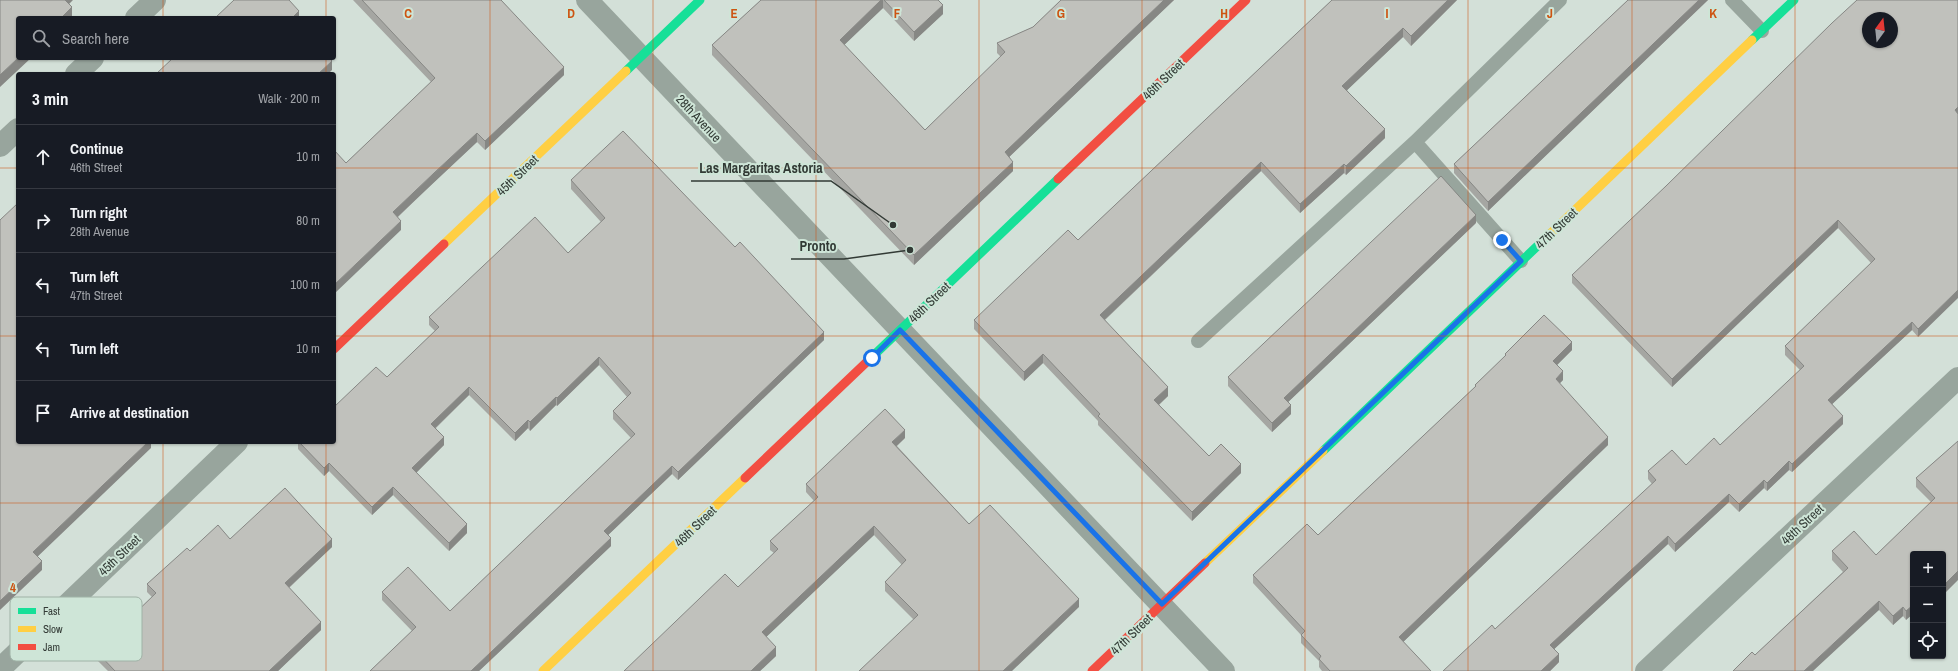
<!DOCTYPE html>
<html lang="en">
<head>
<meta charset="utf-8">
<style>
  body { margin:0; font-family:"Archivo Narrow",sans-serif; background:#242831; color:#f1f3f6 }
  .controls { position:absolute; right:12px; bottom:12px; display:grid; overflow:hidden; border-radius:4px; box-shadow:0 1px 3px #0004 }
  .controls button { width:36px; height:36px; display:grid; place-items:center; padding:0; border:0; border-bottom:1px solid #363941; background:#171b24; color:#f1f3f6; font:20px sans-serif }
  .compass { position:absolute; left:1862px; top:12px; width:36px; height:36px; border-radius:50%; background:#171b24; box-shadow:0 1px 3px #0004; rotate:15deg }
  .stop { position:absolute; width:12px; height:12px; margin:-9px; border:3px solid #1a73e8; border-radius:50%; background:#fff }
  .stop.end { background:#1a73e8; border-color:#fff; box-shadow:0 1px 4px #0008 }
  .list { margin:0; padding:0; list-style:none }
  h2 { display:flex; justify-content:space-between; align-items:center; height:52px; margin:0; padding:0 16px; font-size:17px }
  h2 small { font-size:13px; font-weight:400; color:#9ea1a6 }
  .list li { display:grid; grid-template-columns:26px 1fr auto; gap:12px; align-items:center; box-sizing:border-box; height:64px; padding:0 16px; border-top:1px solid #363941 }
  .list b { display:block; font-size:15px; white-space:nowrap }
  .list p { margin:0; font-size:13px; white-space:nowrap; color:#9ea1a6 }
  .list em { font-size:13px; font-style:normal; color:#9ea1a6 }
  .icon { flex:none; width:22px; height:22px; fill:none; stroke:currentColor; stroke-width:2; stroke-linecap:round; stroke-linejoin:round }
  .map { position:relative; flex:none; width:1958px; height:671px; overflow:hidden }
  .search { position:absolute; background:#171b24; box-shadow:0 1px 3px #0004; left:16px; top:16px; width:320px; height:44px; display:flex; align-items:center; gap:10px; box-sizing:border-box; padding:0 14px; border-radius:4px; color:#9ea1a6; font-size:15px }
  .panel { position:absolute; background:#171b24; box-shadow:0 1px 3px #0004; left:16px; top:72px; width:320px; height:372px; border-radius:4px }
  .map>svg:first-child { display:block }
</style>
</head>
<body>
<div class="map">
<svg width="1958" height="671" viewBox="0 0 1958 671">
  <rect width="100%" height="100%" fill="#d3e0d8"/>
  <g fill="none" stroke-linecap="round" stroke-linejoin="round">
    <path stroke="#98a59d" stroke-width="14" d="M1732,0L1762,31
      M1415,142L1521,261
      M1198,341L1415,142L1560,0"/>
    <path stroke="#98a59d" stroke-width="22" d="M587,0L1224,671
      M136,18L155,0
      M76,74L93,58
      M0,146L18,129
      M0,669L237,442
      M1646,671L1958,378"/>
    <path stroke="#16e098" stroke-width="9" d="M1752,40L1794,0
      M626,71L700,0
      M873,356L1058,179
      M1323,451L1551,233"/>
    <path stroke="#ffcf43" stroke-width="9" d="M1551,233L1752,40
      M444,244L626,71
      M1205,563L1323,451
      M543,671L745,478"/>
    <path stroke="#f24e42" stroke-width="9" d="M1058,179L1246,0
      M334,349L444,244
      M745,478L873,356
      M1092,671L1205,563"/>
  </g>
  <path fill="#a5a6a2" d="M353,0H501L564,75L485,150L477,142L434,182L398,217L401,230L346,163L431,82Z
    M761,0H938L943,14L914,41L883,8L844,45L925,130L1001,57L997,53V43L1033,27L1061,0H1174L1009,157L1013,171L914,265L712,55V45Z
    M1332,0H1457L1411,46L1403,37L1347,90L1385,138L1346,175L1344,173L1300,213L1261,171L1105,320L1168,396L1159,405L1209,456L1241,473L1192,521L1098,425V421L1043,363L1024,381L974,329V320L1078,240Z
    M1628,0H1708L1488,211L1454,173V164Z
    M1958,0L1918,337L1912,330L1832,404L1843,424L1792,472L1789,470L1767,491L1764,488L1739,512L1729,502L1675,552L1668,544L1554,649L1559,662L1550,671H1443L1495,629L1652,484L1648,479V471L1686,465L1720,445L1800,370L1785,355V346L1871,263L1838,228L1672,387L1572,283V275Z
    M571,180L735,247L824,340L678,480L672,474L608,535L611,546L479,671H370L412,631L382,600V592L450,611L631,438L613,419V411L627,397L599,365L557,406L556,405L530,431L528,428L515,441L469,395L436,428L444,445L416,473L467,533L449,551L393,495L372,515L329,471L324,476L298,449V442H334L387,377L435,331L429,325V317L568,253L601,222L571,189Z
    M1476,223L1288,402L1291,414L1272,432L1228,386V377Z
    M1572,350L1557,365L1563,380L1559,384L1608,445L1403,642L1431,671H1322L1319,667V661L1301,643V635L1253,583V575L1318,535L1475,387V385L1505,357V354Z
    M905,438L897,446L969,524L1079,607L913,619L885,591V582L902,565L874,535L766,637L776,656L760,671H624L738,587L774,553L770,550V541L814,501L806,492V484Z
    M1958,441L1943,554L1906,620L1903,616L1893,625L1879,610L1755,655L1843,572L1832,560V551L1876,555L1931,502L1916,487V478Z
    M230,539L332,547L289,588L321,630L278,671H108L96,659V651L152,597L147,592V584L190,551Z"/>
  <path fill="#868784" d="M63,0H73L63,10Z
    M881,0H883V8L840,49V40Z
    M1164,0H1174L1005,161V152Z
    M1448,0H1457L1411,46V36Z
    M1699,0H1708L1488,211V202Z
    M943,5V14L914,41V32Z
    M72,7V18H61Z
    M299,11V18H292Z
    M1403,28V37L1342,95V86Z
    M18,58H31L0,87V75Z
    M332,61V70L328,74H318Z
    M564,67V75L485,150V141Z
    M1958,107V115L1955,110Z
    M1385,129V138L1346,175V166Z
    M477,133V142L393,221V212Z
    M1013,162V171L914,265V255Z
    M1261,162V171L1100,324V315Z
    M1344,164V173L1300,213V204Z
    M1476,215V223L1284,406V398Z
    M1838,220V228L1672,387V379Z
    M401,221V230L334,294V285Z
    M1958,290V298L1918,337V329Z
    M1912,322V330L1828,408V400Z
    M824,332V340L678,480V472Z
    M1572,342V350L1553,369V361Z
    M1043,354V363L1024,381V372Z
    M599,357V365L557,406V398Z
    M1563,371V380L1556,387V379Z
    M469,387V395L431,432V424Z
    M1168,387V396L1154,409V400Z
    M556,397V405L530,431V422Z
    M1291,405V414L1272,432V423Z
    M1843,416V424L1792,472V464Z
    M528,420V428L515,441V433Z
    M905,430V438L892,450V442Z
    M444,437V445L412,477V468Z
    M1608,437V445L1399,646V637Z
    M148,442H151V448L33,561V552Z
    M1789,461V470L1767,491V483Z
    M329,463V471L324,476V468Z
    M1241,464V473L1192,521V512Z
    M672,466V474L604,539V531Z
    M1764,480V488L1739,512V504Z
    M393,487V495L372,515V507Z
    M1729,494V502L1675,552V544Z
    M467,524V533L449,551V543Z
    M874,526V535L762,641V632Z
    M1668,536V544L1550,653V645Z
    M611,538V546L496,655L479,671H471Z
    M332,539V547L285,591V583Z
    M42,561V570L0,610V601Z
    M1958,571V580L1943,595V586Z
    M1079,599V607L1012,671H1003Z
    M1879,601V610L1813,671H1804Z
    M1913,605V614L1906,620V611Z
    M1903,607V616L1893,625V616Z
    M321,622V630L278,671H269Z
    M776,647V656L760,671H751Z
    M1559,654V662L1550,671H1541Z"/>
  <path fill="#c0c1bc" stroke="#868784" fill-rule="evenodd" d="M0,0H65L72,7L61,18H18V58L0,75Z
    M234,0H289L299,11L292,18H215Z
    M362,0H501L564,67L485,141L477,133L434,173L393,212L401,221L334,285V150L346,163L435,78Z
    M761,0H881L840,40L925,130L1005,52L997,43L1033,27L1061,0H1164L1005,152L1013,162L914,255L712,45Z
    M884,0H938L943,5L914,32Z
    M1332,0H1448L1411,36L1403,28L1342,86L1385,129L1346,166L1344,164L1300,204L1261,162L1100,315L1168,387L1154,400L1209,456L1221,444L1241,464L1192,512L1098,416L1100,414L1043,354L1024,372L974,320L1068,230L1078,240Z
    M1628,0H1699L1488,202L1454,164Z
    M1857,0H1958V107L1955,110L1958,114V290L1918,329L1912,322L1828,400L1843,416L1792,464L1789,461L1767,483L1764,480L1739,504L1729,494L1675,544L1668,536L1550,645L1559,654L1541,671H1443L1492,625L1495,629L1656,480L1648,471L1672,450L1686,465L1714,438L1720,445L1804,366L1785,346L1875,259L1838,220L1672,379L1572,275L1666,186L1832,23ZM1868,18H1892V42H1868Z
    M173,58H329L332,61L318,74H156Z
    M623,131L735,247L740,242L824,332L678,472L672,466L604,531L611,538L471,671H370L416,627L382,592L408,567L450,611L635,434L613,411L631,393L599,357L557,398L556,397L530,422L528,420L515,433L469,387L431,424L444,437L412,468L467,524L449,543L393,487L372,507L329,463L324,468L299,442H334V407L376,367L387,377L439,327L429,317L535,217L568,253L605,218L571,180Z
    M1441,176L1476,215L1284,398L1291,405L1272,423L1228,377Z
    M18,203V442H148L33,552L42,561L0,601V220Z
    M1544,315L1572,342L1553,361L1563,371L1556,379L1608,437L1399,637L1431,671H1330L1319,659L1321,656L1301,635L1305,631L1253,575L1307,524L1318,535L1476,386L1475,385L1506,355L1505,354Z
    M885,409L905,430L892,442L969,524L990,505L1079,599L1003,671H859L918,615L885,582L906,560L874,526L762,632L776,647L751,671H624L725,574L738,587L778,549L770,541L818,497L806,484Z
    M1958,441V571L1943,586V554H1913V605L1906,611L1903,607L1893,616L1879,601L1804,671H1733L1752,652L1755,655L1848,568L1832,551L1854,531L1876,555L1935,498L1916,478Z
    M285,488L332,539L285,583L321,622L269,671H115L96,651L156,593L147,584L187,548L190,551L218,525L230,539Z"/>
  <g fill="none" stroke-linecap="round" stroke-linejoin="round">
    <path stroke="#1a73e8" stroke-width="5" d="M872,358L900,330L1162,604L1521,261L1502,240"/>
  </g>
  <path fill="none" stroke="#cd5412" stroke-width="1" stroke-opacity="0.55" d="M163,0V18M326,0V18M490,0V671M653,0V671M816,0V671M979,0V671M1142,0V671M1305,0V671M1468,0V671M1632,0V671M1795,0V671M163,58V74M326,58V74M0,168H18M334,168H1958M0,336H18M334,336H1958M163,442V671M326,442V671M0,503H1958"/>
  <g text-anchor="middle" stroke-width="4" stroke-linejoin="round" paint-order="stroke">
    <g font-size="13" fill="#323a35" stroke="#cee5d7">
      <text transform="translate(1163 79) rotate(-44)" y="5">46th Street</text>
      <text transform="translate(699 118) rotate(47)" y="5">28th Avenue</text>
      <text transform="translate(517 175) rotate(-44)" y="5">45th Street</text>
      <text transform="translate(1556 228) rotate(-44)" y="5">47th Street</text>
      <text transform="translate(929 302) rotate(-44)" y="5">46th Street</text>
      <text transform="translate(1802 524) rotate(-43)" y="5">48th Street</text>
      <text transform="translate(695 526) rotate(-44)" y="5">46th Street</text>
      <text transform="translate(119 555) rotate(-44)" y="5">45th Street</text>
      <text transform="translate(1131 634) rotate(-44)" y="5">47th Street</text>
    </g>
  </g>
  <rect x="10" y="597" width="132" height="64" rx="6" fill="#cee5d7" stroke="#9fb2a6" stroke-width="1"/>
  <rect x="18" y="608" width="18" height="6" fill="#16e098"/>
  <rect x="18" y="626" width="18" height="6" fill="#ffcf43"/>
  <rect x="18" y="644" width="18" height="6" fill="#f24e42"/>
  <g font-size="11" fill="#323a35">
    <text x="43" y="615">Fast</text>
    <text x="43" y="633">Slow</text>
    <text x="43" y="651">Jam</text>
  </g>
  <g font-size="13" text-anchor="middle" font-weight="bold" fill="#cd5412" stroke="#cee5d7" stroke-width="4" stroke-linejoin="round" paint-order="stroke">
    <text x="408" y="18">C</text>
    <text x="571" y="18">D</text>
    <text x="734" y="18">E</text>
    <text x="897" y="18">F</text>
    <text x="1061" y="18">G</text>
    <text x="1224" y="18">H</text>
    <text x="1387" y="18">I</text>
    <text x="1550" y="18">J</text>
    <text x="1713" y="18">K</text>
    <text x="13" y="592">4</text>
  </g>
  <path fill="none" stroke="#323a35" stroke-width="1.5" d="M893 225L831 181H691M910 250L844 259H791"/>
  <g fill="#323a35" stroke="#cee5d7" stroke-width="1.5">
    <circle cx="893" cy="225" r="4"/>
    <circle cx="910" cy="250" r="4"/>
  </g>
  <g font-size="14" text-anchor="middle" font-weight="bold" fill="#323a35" stroke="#cee5d7" stroke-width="4" stroke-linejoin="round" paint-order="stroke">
    <text x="761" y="173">Las Margaritas Astoria</text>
    <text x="818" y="251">Pronto</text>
  </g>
</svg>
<div class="controls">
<button>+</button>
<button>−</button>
<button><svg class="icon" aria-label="locate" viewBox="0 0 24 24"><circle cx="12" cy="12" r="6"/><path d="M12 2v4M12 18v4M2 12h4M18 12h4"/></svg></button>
</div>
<svg class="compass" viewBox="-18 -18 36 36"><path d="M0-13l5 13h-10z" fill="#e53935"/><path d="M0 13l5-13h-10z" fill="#9ea1a6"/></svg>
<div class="stop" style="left:872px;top:358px"></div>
<div class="stop end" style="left:1502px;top:240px"></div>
<div class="search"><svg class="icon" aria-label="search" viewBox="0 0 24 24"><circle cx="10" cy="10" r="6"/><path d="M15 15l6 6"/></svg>Search here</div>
<section class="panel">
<h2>3 min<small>Walk · 200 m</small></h2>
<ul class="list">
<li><svg class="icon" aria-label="ahead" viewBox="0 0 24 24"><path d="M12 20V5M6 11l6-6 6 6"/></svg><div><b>Continue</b><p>46th Street</p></div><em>10 m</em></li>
<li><svg class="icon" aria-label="right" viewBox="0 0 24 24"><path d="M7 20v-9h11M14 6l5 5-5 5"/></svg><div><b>Turn right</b><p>28th Avenue</p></div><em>80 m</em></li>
<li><svg class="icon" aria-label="left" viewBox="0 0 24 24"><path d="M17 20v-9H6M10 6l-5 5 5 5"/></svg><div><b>Turn left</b><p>47th Street</p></div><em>100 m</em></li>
<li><svg class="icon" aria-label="left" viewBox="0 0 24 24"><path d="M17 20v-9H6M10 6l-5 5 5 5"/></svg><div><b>Turn left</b></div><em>10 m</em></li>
<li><svg class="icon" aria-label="arrive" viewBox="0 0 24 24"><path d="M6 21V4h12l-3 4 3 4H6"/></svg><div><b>Arrive at destination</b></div></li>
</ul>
</section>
</div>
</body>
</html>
